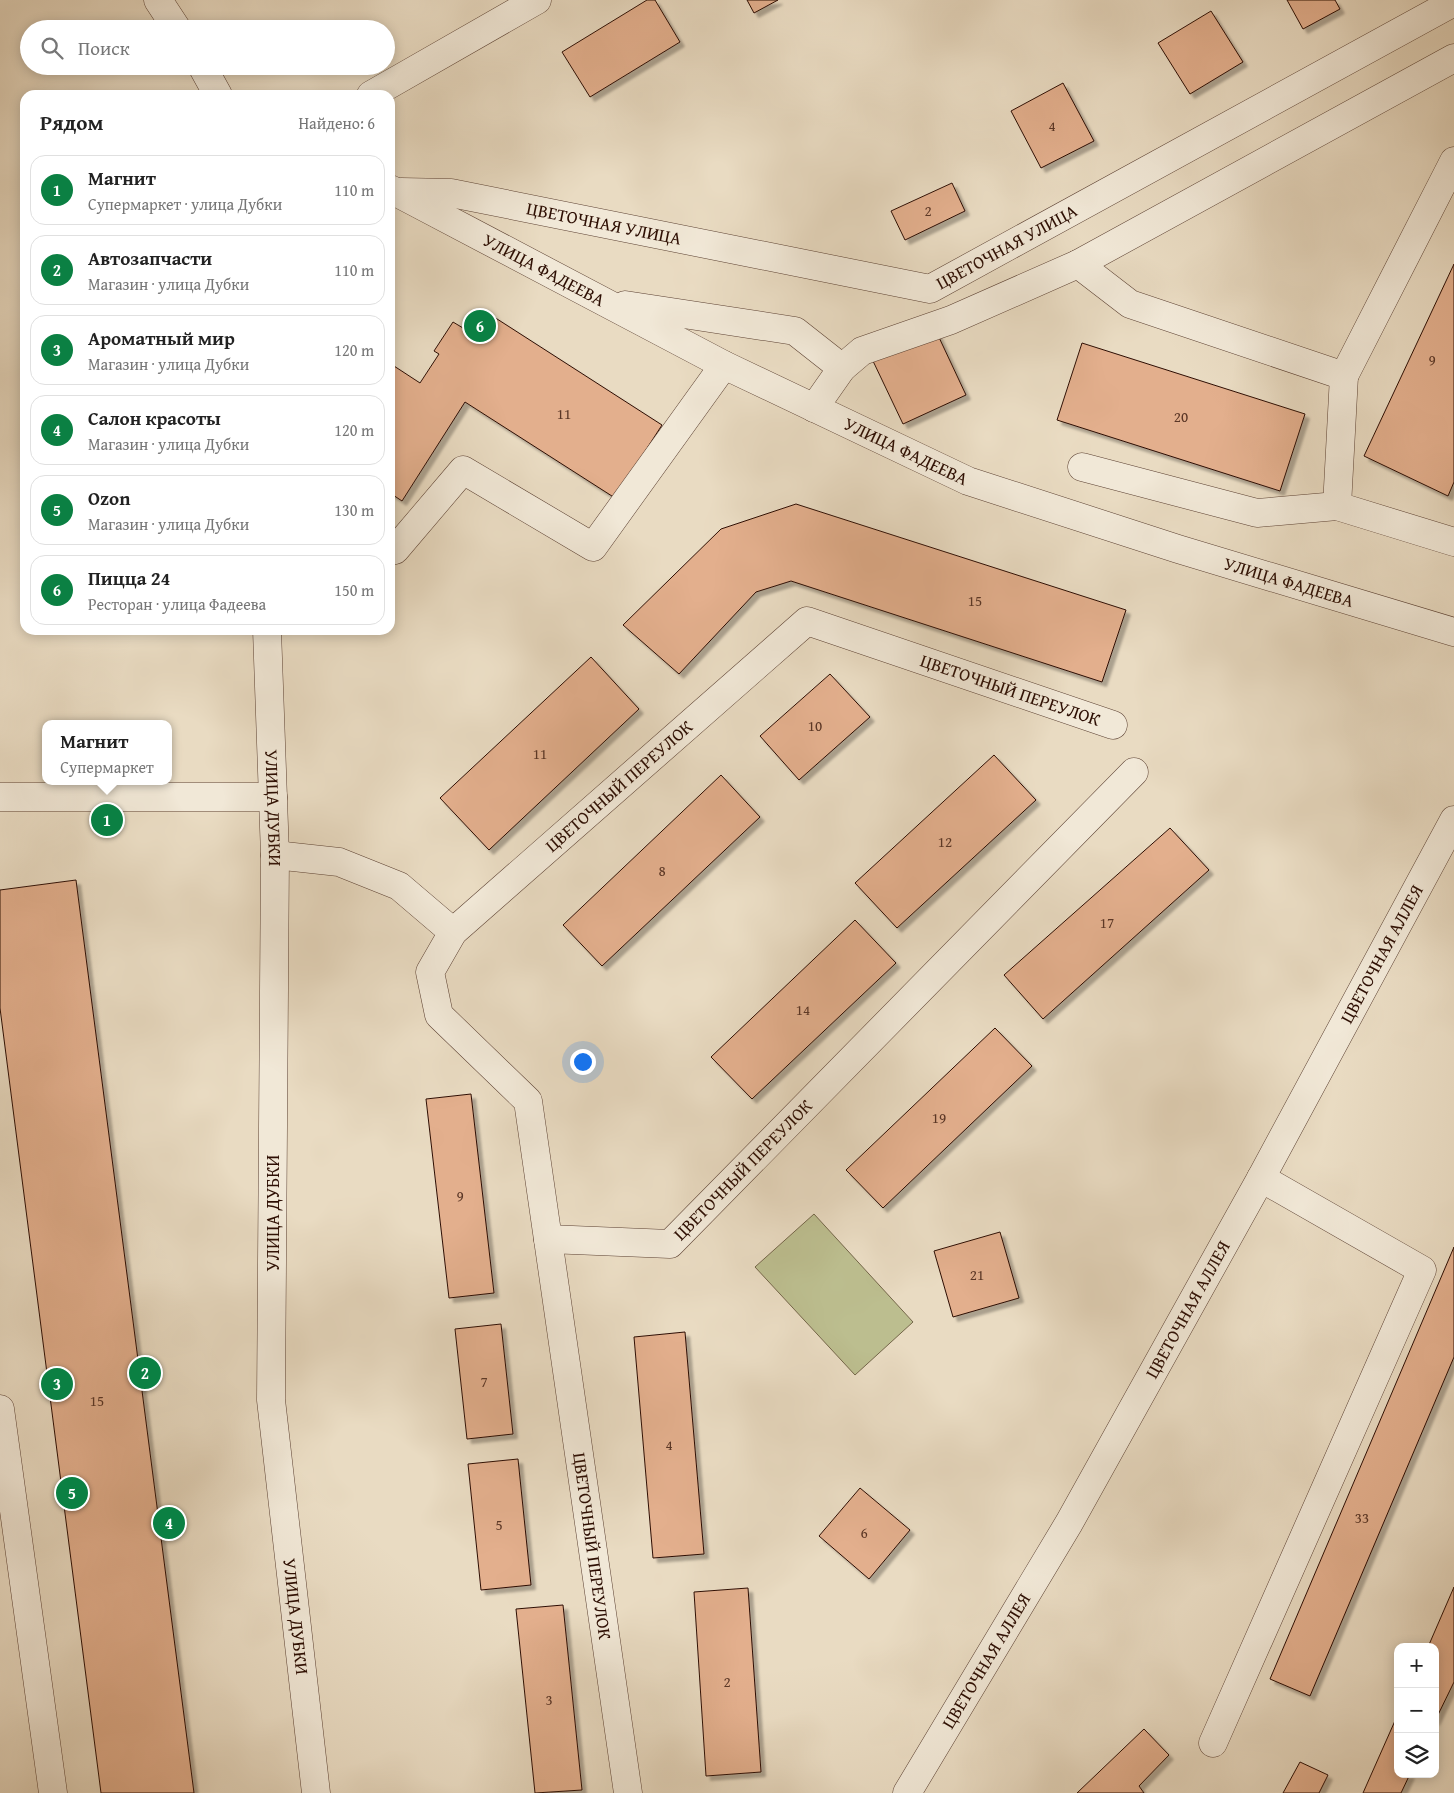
<!DOCTYPE html>
<html lang="ru">
<head>
<meta charset="utf-8">
<style>
  body { margin:0; font-family:"Gentium Book Plus",serif; background:#f2f2f2; color:#222 }
  .controls { position:absolute; right:15px; bottom:15px; display:grid; overflow:hidden; border-radius:10px; box-shadow:0 2px 12px #0003 }
  .controls button { width:45px; height:45px; display:grid; place-items:center; padding:0; border:0; border-bottom:1px solid #e0e0e0; background:#fff; color:#222; font:25px sans-serif }
  .you { position:absolute; left:582px; top:1061px; width:18px; height:18px; margin:-12px; border:4px solid #fff; border-radius:50%; background:#1a73e8; box-shadow:0 0 0 8px #1a73e833 }
  .badge { display:grid; place-items:center; width:32px; height:32px; border-radius:50%; background:#0b8043; color:#fff; font-size:16px; font-weight:700 }
  .pin { position:absolute; translate:-50% -50%; border:2px solid #fff; box-shadow:0 1px 5px #0006 }
  .popup { position:absolute; left:42px; top:720px; width:130px; height:65px; box-sizing:border-box; display:grid; place-content:center; border-radius:10px; background:#fff; filter:drop-shadow(0 1px 4px #0005); font-size:16px; white-space:nowrap; color:#767676 }
  .popup b { font-size:19px; color:#222 }
  .popup::after { content:''; position:absolute; left:50%; top:100%; margin-left:-10px; border:10px solid transparent; border-top-color:#fff }
  .list { margin:0; padding:0; list-style:none }
  h2 { display:flex; justify-content:space-between; align-items:center; height:65px; margin:0; padding:0 20px; font-size:21px }
  h2 small { font-size:16px; font-weight:400; color:#767676 }
  .list li { display:grid; grid-template-columns:32px 1fr auto; gap:15px; align-items:center; box-sizing:border-box; height:70px; margin:0 10px 10px; padding:0 10px; border:1px solid #e0e0e0; border-radius:15px }
  .list b { display:block; font-size:19px; white-space:nowrap }
  .list p { margin:0; font-size:16px; white-space:nowrap; color:#767676 }
  .list em { font-size:16px; font-style:normal; color:#767676 }
  .icon { flex:none; width:28px; height:28px; fill:none; stroke:currentColor; stroke-width:2; stroke-linecap:round; stroke-linejoin:round }
  .map { position:relative; flex:none; width:1454px; height:1793px; overflow:hidden }
  .search { position:absolute; background:#fff; box-shadow:0 2px 12px #0003; left:20px; top:20px; width:375px; height:55px; display:flex; align-items:center; gap:12px; box-sizing:border-box; padding:0 18px; border-radius:28px; color:#767676; font-size:19px }
  .panel { position:absolute; background:#fff; box-shadow:0 2px 12px #0003; left:20px; top:90px; width:375px; height:545px; border-radius:15px }
  .map>svg:first-child { display:block }
</style>
</head>
<body>
<div class="map">
<svg width="1454" height="1793" viewBox="0 0 1454 1793">
  <defs>
    <filter id="shadow"><feDropShadow dx="4.5" dy="4.5" stdDeviation="1" flood-color="#0004"/></filter>
  </defs>
  <rect width="100%" height="100%" fill="#e9dbc2"/>
  <filter id="stains"><feTurbulence type="fractalNoise" baseFrequency=".004" numOctaves="4"/><feColorMatrix values="0 0 0 0 .2 0 0 0 0 .09 0 0 0 0 .02 0 0 0 .5 -.17"/></filter>
  <radialGradient id="worn" r=".72"><stop offset=".6" stop-color="#630" stop-opacity="0"/><stop offset="1" stop-color="#630" stop-opacity=".3"/></radialGradient>
  <path fill="#bcbe8f" stroke="#746649" d="M814,1214L913,1322L855,1375L755,1267Z"/>
  <path fill="#e3af8d" stroke="#2d0e03" filter="url(#shadow)" d="M647,0H655L680,42L590,97L562,52Z
    M747,0H778L754,13Z
    M1287,0H1335L1340,9L1303,29Z
    M1211,11L1243,62L1190,94L1158,43Z
    M1063,83L1094,141L1041,168L1011,111Z
    M952,183L965,211L905,240L891,211Z
    M1454,264V482L1448,496L1364,456Z
    M472,314L489,325L494,317L662,425L615,498L465,402L402,501L390,493V372L394,366L420,383L439,354L434,351L453,322L463,328Z
    M936,331L966,395L903,424L873,361Z
    M1082,343L1305,414L1280,491L1057,420Z
    M796,504L1126,610L1102,682L791,581L756,592L679,674L623,625L721,529Z
    M591,657L639,709L489,850L440,798Z
    M830,674L870,717L799,780L760,736Z
    M994,755L1036,800L897,928L855,883Z
    M721,775L760,817L602,966L563,925Z
    M1170,828L1209,870L1043,1019L1004,975Z
    M76,880L194,1793H101L0,1008V890Z
    M855,920L896,963L752,1099L711,1057Z
    M995,1028L1032,1066L883,1208L846,1170Z
    M471,1094L494,1293L449,1298L426,1099Z
    M1000,1232L1019,1298L953,1317L934,1251Z
    M1454,1247V1357L1310,1696L1270,1679Z
    M501,1324L513,1434L467,1439L455,1329Z
    M685,1332L704,1554L653,1558L634,1337Z
    M518,1459L531,1585L481,1590L468,1464Z
    M860,1488L910,1530L869,1579L819,1536Z
    M1454,1587V1682L1435,1721V1647H1428Z
    M748,1588L761,1772L706,1776L694,1592Z
    M563,1605L582,1790L535,1793L516,1609Z
    M1398,1714V1774H1410L1401,1793H1363Z
    M1144,1729L1169,1755L1139,1786L1144,1793H1077Z
    M1300,1762L1328,1775L1319,1793H1283Z"/>
  <g fill="none" stroke-linecap="round" stroke-linejoin="round">
    <g stroke="#5c4133" stroke-width="29">
      <g id="minor">
        <path d="M158,0L177,29"/>
        <path d="M1454,58L1078,264L1130,304L1344,376L1454,161"/>
        <path d="M202,66L218,95"/>
        <path d="M371,95L537,0"/>
        <path id="s1" d="M390,189L724,365L968,481L1178,549L1454,632"/>
        <path id="s2" d="M401,192L451,193L930,289L1454,2"/>
        <path d="M625,305L795,331L842,368"/>
        <path d="M1344,376L1337,506L1454,542"/>
        <path d="M814,408L842,368L862,351L951,320L1078,264"/>
        <path d="M1082,467L1257,513L1337,506"/>
        <path d="M390,551L395,550L463,470L593,547L724,365"/>
        <path id="s3" d="M267,630L275,855L271,1400L316,1793"/>
        <path d="M0,797H273"/>
        <path d="M275,855L339,862L399,886L453,932"/>
        <path id="s4" d="M548,1239L670,1244L1134,772"/>
        <path d="M0,1409L53,1793"/>
        <path d="M1213,1743L1422,1270L1261,1178"/>
        <path id="s5" d="M628,1793L528,1101L439,1015L430,972L453,932L807,621L1113,725"/>
        <path id="s6" d="M907,1793L1069,1523L1261,1178L1454,820"/>
      </g>
    </g>
    <use href="#minor" stroke="#f1e8d7" stroke-width="28"/>
  </g>
  <g text-anchor="middle" stroke-width="4.5" stroke-linejoin="round" paint-order="stroke">
    <g font-size="15" fill="#5a3626">
      <text x="1052" y="131">4</text>
      <text x="928" y="216">2</text>
      <text x="1432" y="365">9</text>
      <text x="564" y="419">11</text>
      <text x="1181" y="422">20</text>
      <text x="975" y="606">15</text>
      <text x="815" y="731">10</text>
      <text x="540" y="759">11</text>
      <text x="945" y="847">12</text>
      <text x="662" y="876">8</text>
      <text x="1107" y="928">17</text>
      <text x="803" y="1015">14</text>
      <text x="939" y="1123">19</text>
      <text x="460" y="1201">9</text>
      <text x="977" y="1280">21</text>
      <text x="484" y="1387">7</text>
      <text x="97" y="1406">15</text>
      <text x="669" y="1450">4</text>
      <text x="1362" y="1523">33</text>
      <text x="499" y="1530">5</text>
      <text x="864" y="1538">6</text>
      <text x="727" y="1687">2</text>
      <text x="549" y="1705">3</text>
    </g>
    <g font-size="18" fill="#2d0e03" stroke="#f1e8d7">
      <text dy="6" stroke="none"><textPath href="#s2" startOffset="206">ЦВЕТОЧНАЯ УЛИЦА</textPath></text>
      <text dy="6" stroke="none"><textPath href="#s2" startOffset="626">ЦВЕТОЧНАЯ УЛИЦА</textPath></text>
      <text dy="6" stroke="none"><textPath href="#s1" startOffset="174">УЛИЦА ФАДЕЕВА</textPath></text>
      <text dy="6" stroke="none"><textPath href="#s1" startOffset="579">УЛИЦА ФАДЕЕВА</textPath></text>
      <text dy="6" stroke="none"><textPath href="#s1" startOffset="984">УЛИЦА ФАДЕЕВА</textPath></text>
      <text dy="6" stroke="none"><textPath href="#s5" startOffset="1599">ЦВЕТОЧНЫЙ ПЕРЕУЛОК</textPath></text>
      <text dy="6" stroke="none"><textPath href="#s5" startOffset="1134">ЦВЕТОЧНЫЙ ПЕРЕУЛОК</textPath></text>
      <text dy="6" stroke="none"><textPath href="#s3" startOffset="178">УЛИЦА ДУБКИ</textPath></text>
      <text dy="6" stroke="none"><textPath href="#s6" startOffset="964">ЦВЕТОЧНАЯ АЛЛЕЯ</textPath></text>
      <text dy="6" stroke="none"><textPath href="#s4" startOffset="226">ЦВЕТОЧНЫЙ ПЕРЕУЛОК</textPath></text>
      <text transform="translate(273 1213) rotate(-90)" y="6">УЛИЦА ДУБКИ</text>
      <text dy="6" stroke="none"><textPath href="#s6" startOffset="559">ЦВЕТОЧНАЯ АЛЛЕЯ</textPath></text>
      <text transform="translate(592 1546) rotate(82)" y="6">ЦВЕТОЧНЫЙ ПЕРЕУЛОК</text>
      <text dy="6" stroke="none"><textPath href="#s3" startOffset="988">УЛИЦА ДУБКИ</textPath></text>
      <text dy="6" stroke="none"><textPath href="#s6" startOffset="154">ЦВЕТОЧНАЯ АЛЛЕЯ</textPath></text>
    </g>
  </g>
  <rect width="100%" height="100%" filter="url(#stains)"/>
  <rect width="100%" height="100%" fill="url(#worn)"/>
</svg>
<div class="controls">
<button>+</button>
<button>−</button>
<button><svg class="icon" aria-label="layers" viewBox="0 0 24 24"><path d="M12 4l9 5-9 5-9-5zM3 14l9 5 9-5"/></svg></button>
</div>
<div class="you"></div>
<div class="pin badge" style="left:107px;top:820px">1</div>
<div class="popup"><b>Магнит</b>Супермаркет</div>
<div class="pin badge" style="left:145px;top:1373px">2</div>
<div class="pin badge" style="left:57px;top:1384px">3</div>
<div class="pin badge" style="left:169px;top:1523px">4</div>
<div class="pin badge" style="left:72px;top:1493px">5</div>
<div class="pin badge" style="left:480px;top:326px">6</div>
<div class="search"><svg class="icon" aria-label="search" viewBox="0 0 24 24"><circle cx="10" cy="10" r="6"/><path d="M15 15l6 6"/></svg>Поиск</div>
<section class="panel">
<h2>Рядом<small>Найдено: 6</small></h2>
<ul class="list">
<li><span class="badge">1</span><div><b>Магнит</b><p>Супермаркет · улица Дубки</p></div><em>110 m</em></li>
<li><span class="badge">2</span><div><b>Автозапчасти</b><p>Магазин · улица Дубки</p></div><em>110 m</em></li>
<li><span class="badge">3</span><div><b>Ароматный мир</b><p>Магазин · улица Дубки</p></div><em>120 m</em></li>
<li><span class="badge">4</span><div><b>Салон красоты</b><p>Магазин · улица Дубки</p></div><em>120 m</em></li>
<li><span class="badge">5</span><div><b>Ozon</b><p>Магазин · улица Дубки</p></div><em>130 m</em></li>
<li><span class="badge">6</span><div><b>Пицца 24</b><p>Ресторан · улица Фадеева</p></div><em>150 m</em></li>
</ul>
</section>
</div>
</body>
</html>
